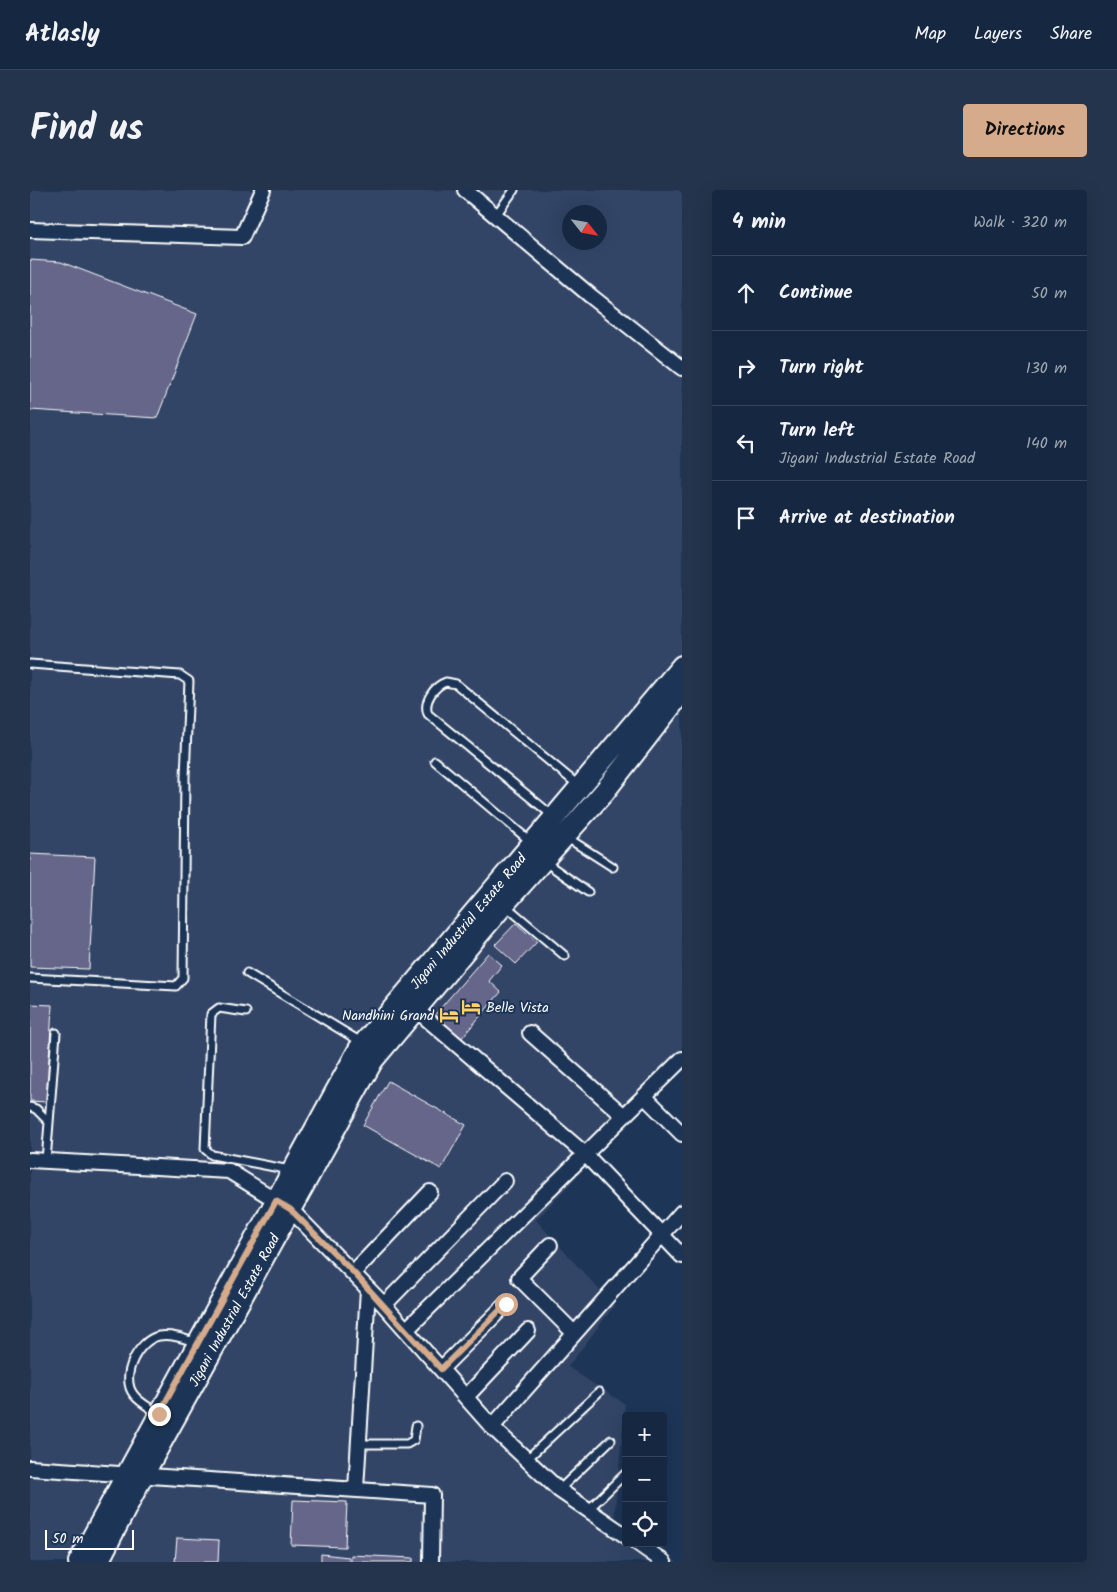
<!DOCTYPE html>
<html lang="en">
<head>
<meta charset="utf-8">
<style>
  body { margin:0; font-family:Kalam,sans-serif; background:#23344c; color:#f1f3f6 }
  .controls { position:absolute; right:15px; bottom:15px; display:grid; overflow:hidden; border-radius:5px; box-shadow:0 5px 20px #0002 }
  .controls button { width:45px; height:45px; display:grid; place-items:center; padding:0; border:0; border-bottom:1px solid #35445a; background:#162841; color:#f1f3f6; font:25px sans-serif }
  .compass { position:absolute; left:532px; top:15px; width:45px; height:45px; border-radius:50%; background:#162841; box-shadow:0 5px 20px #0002; rotate:121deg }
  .scale { position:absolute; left:15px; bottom:12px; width:89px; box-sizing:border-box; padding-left:5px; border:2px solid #fff; border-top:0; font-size:14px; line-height:18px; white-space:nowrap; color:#fff; -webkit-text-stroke:4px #1d3557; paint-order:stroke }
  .stop { position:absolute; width:15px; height:15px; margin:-11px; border:4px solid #d6ab8b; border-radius:50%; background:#fff }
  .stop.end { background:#d6ab8b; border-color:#fff; box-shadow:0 1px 5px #0008 }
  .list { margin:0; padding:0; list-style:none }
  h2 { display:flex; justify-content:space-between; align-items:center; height:65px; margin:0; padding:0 20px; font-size:21px }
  h2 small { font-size:16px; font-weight:400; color:#9ea6b1 }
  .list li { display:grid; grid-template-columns:32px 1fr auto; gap:15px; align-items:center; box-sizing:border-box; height:75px; padding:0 20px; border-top:1px solid #35445a }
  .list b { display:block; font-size:19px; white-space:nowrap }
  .list p { margin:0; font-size:16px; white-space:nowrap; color:#9ea6b1 }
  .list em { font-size:16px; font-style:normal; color:#9ea6b1 }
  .icon { flex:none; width:28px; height:28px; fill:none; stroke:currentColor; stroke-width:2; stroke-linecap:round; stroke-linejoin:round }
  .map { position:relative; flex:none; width:652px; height:1372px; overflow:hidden; border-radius:5px }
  header { display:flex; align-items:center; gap:30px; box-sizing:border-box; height:70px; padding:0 25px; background:#162841; border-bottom:1px solid #35445a }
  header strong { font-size:24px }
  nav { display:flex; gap:28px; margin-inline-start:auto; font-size:18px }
  .intro { display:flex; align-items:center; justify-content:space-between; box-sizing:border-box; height:120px; padding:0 30px }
  h1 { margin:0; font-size:35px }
  .button { padding:12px 22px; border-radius:5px; background:#d6ab8b; color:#111; font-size:18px; font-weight:700 }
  main { display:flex; gap:30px; padding:0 30px }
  aside { flex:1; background:#162841; border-radius:5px; box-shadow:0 5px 20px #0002 }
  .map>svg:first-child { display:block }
</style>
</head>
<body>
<header>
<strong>Atlasly</strong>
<nav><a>Map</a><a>Layers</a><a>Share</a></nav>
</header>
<div class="intro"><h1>Find us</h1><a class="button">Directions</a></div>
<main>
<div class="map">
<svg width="652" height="1372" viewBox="0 0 652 1372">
  <rect width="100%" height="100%" fill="#1d3557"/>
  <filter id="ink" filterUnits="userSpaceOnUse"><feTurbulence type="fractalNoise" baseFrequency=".02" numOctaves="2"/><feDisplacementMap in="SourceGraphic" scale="10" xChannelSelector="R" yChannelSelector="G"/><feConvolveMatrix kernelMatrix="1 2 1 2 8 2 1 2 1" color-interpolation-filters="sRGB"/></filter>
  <g filter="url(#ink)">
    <path fill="#346" fill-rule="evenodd" d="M0,0H652V875L506,1030L584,1116L538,1177L595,1214L584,1331L596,1338V1353H618L647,1372H0ZM540,22H570V52H540Z"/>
    <path fill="#65668a" stroke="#fff" d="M0,70L31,72L167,124L127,228L0,220Z
      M0,664L65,667L59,779L0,777Z
      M486,733L507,752L486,774L465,755Z
      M458,763L472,775L459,791L471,802L429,851L402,828Z
      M0,814L22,815L17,912L0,911Z
      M358,891L436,935L411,979L333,935Z
      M263,1310L317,1312L315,1357L261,1355Z
      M147,1348L189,1350L188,1372H145Z
      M291,1364L319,1367V1372H291Z
      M321,1365L383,1368V1372H321Z"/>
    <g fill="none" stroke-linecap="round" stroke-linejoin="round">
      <g stroke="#fff" stroke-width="11">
        <path id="lane" d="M466,25L484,0
          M0,474L150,485L159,491L155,587L153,788L146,796L0,788
          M405,571L501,652
          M523,626L398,524C393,512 404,496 416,492L426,494L548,595
          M536,647L583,677
          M515,672L558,702
          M476,716L535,766
          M217,783L331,852
          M216,822L189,818L181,824L175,959L182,965L260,980
          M0,917L6,919L19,932
          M16,971L26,843
          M129,1224C121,1218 110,1213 104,1205C89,1187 108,1150 129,1146C142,1144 155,1149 167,1153
          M329,1254H377L384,1250L386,1236
          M497,1269L569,1202
          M529,1300L581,1250
          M558,1320L596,1283"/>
      </g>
      <g stroke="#fff" stroke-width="18">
        <path id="street" d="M435,0L562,107L652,178
          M0,40L212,47L233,0
          M384,818L555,964L652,1066
          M500,843L594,926
          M614,906L652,944
          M0,970L199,981L260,1019L354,1115L462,1237L529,1300L596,1346
          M520,1055L489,1088L544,1143
          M323,1083L400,1002
          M354,1115L475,991
          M376,1140L652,869
          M411,1179L476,1114
          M436,1207L498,1141
          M462,1237L652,1022
          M0,1278L402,1305L401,1372
          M326,1299L338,1099
          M607,1353L634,1372"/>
      </g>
      <g stroke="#fff" stroke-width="24">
        <path id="secondary" d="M49,1372L329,859L652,476
          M68,1372L112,1287L343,870L474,714L574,602L652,502"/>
      </g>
      <use href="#lane" stroke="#1d3557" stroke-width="7"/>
      <use href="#street" stroke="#1d3557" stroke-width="14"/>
      <use href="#secondary" stroke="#1d3557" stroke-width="20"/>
    </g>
  </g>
  <g fill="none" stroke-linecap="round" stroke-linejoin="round" filter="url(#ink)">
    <path stroke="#d6ab8b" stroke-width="6" d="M129,1224L246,1011L260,1019L324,1083L411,1179L476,1114"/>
  </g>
  <defs>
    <g id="hotel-bare" transform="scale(1.5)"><path d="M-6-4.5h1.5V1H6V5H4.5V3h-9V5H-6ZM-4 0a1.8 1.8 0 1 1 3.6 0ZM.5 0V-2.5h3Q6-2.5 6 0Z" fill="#ffd166" stroke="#1d3557" stroke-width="2.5" paint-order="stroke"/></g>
  </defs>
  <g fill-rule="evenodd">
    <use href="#hotel-bare" x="441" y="817"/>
    <use href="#hotel-bare" x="419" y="825"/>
  </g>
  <g text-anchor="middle" stroke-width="4" stroke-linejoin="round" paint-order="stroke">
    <g font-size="14" fill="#fff" stroke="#1d3557">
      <text transform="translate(438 731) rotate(-50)" y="5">Jigani Industrial Estate Road</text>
      <text transform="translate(204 1120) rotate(-61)" y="5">Jigani Industrial Estate Road</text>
    </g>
    <g font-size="14" fill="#fff" stroke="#1d3557" text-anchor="start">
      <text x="456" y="822">Belle Vista</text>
      <text x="404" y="830" text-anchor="end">Nandhini Grand</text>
    </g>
  </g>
</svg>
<div class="controls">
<button>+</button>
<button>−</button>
<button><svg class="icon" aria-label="locate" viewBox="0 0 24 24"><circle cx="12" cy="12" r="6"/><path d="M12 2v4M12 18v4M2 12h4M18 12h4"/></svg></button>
</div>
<svg class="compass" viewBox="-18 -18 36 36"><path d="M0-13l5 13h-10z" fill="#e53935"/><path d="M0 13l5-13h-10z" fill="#9ea6b1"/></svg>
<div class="scale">50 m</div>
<div class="stop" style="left:476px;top:1114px"></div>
<div class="stop end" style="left:129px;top:1224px"></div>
</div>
<aside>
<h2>4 min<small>Walk · 320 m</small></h2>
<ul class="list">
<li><svg class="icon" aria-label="ahead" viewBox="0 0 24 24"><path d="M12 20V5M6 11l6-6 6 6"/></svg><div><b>Continue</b></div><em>50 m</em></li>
<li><svg class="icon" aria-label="right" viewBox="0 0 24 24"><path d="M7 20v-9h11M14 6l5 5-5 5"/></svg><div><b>Turn right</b></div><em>130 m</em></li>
<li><svg class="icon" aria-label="left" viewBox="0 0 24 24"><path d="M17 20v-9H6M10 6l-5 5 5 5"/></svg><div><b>Turn left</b><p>Jigani Industrial Estate Road</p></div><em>140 m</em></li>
<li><svg class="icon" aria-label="arrive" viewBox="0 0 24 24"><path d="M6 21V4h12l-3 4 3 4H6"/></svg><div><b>Arrive at destination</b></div></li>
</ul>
</aside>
</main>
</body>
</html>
